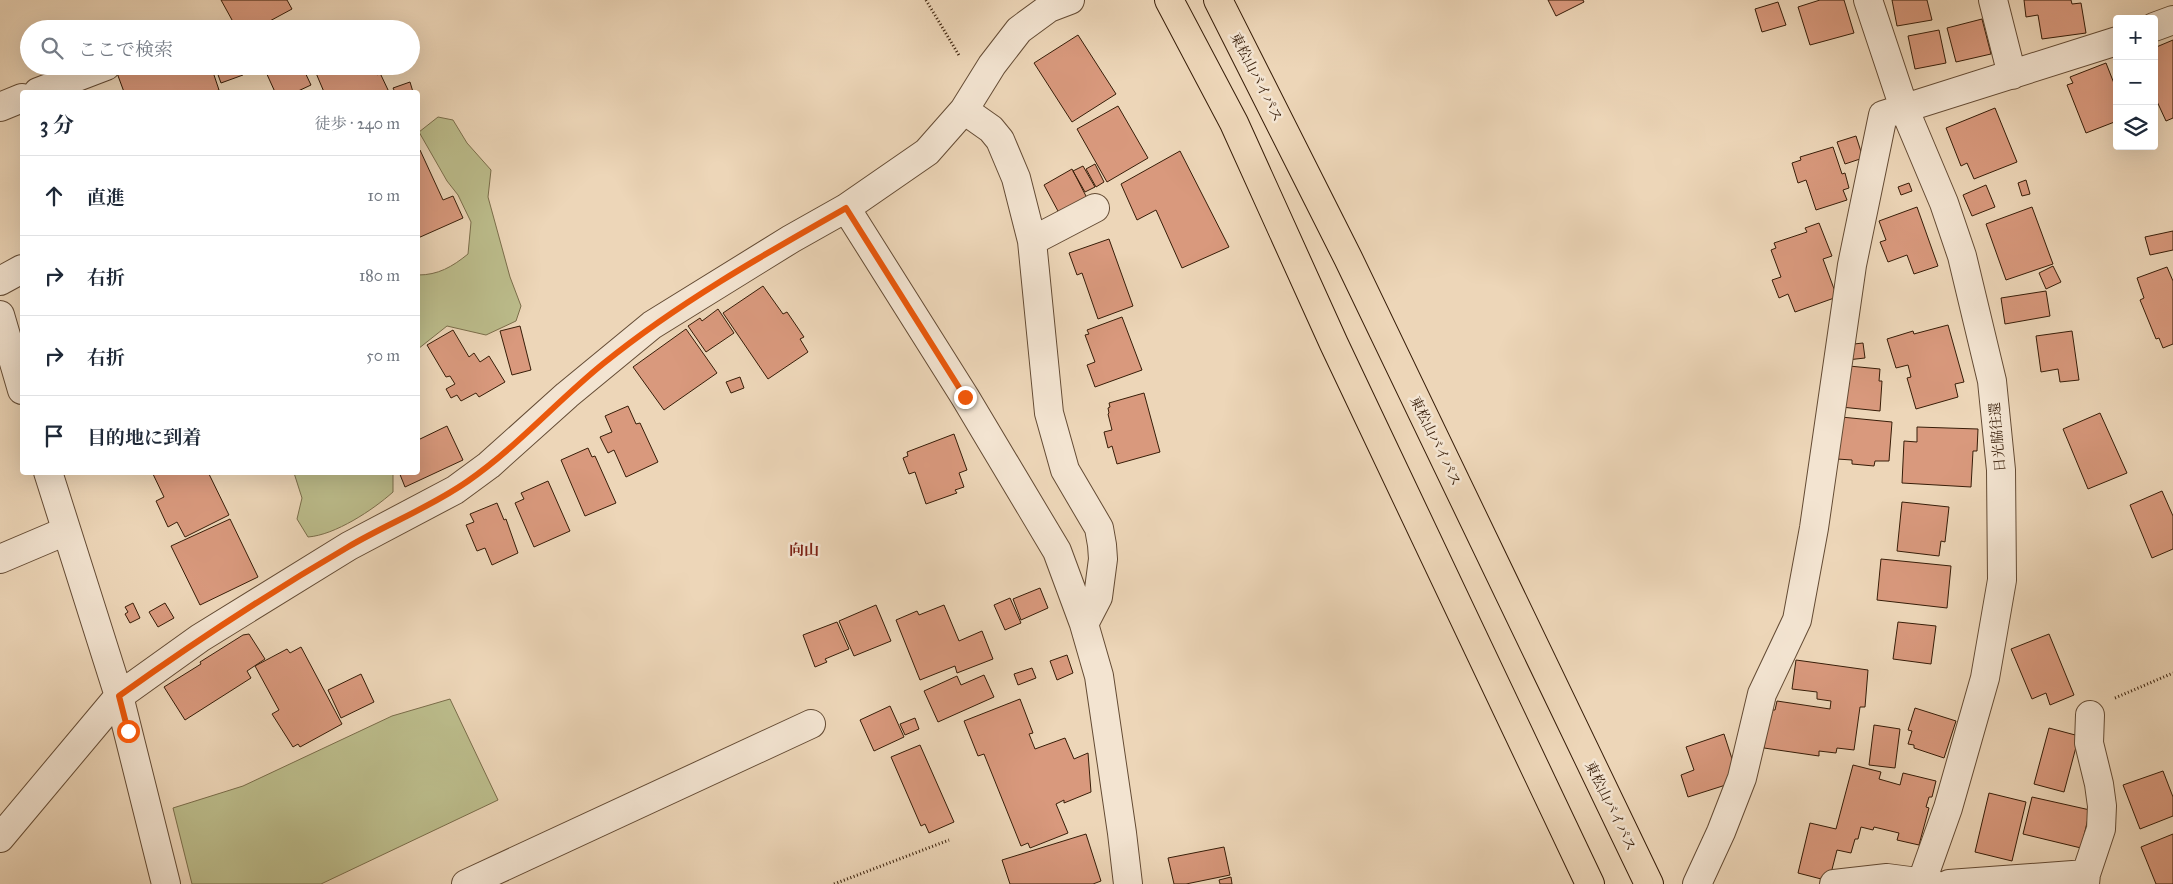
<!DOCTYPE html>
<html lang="ja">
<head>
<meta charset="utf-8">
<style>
  body { margin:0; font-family:"IM FELL Great Primer","Noto Serif JP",serif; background:#f6f6f7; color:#1f2937 }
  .controls { position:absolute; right:15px; top:15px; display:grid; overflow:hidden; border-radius:5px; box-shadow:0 5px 20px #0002 }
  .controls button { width:45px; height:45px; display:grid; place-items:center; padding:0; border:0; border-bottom:1px solid #e0e1e3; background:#fff; color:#1f2937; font:25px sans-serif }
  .stop { position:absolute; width:15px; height:15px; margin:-11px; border:4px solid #ea580c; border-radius:50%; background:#fff }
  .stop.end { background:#ea580c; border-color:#fff; box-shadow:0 1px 5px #0008 }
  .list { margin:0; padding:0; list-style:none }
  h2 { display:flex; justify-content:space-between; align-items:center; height:65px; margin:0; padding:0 20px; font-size:21px }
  h2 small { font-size:16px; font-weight:400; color:#747a83 }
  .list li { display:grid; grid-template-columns:32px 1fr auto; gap:15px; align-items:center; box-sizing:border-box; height:80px; padding:0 20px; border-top:1px solid #e0e1e3 }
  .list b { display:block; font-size:19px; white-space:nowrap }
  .list em { font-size:16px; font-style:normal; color:#747a83 }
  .icon { flex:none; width:28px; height:28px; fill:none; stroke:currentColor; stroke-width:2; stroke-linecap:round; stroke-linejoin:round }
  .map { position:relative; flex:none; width:2173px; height:884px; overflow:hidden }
  .search { position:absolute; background:#fff; box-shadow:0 5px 20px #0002; left:20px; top:20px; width:400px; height:55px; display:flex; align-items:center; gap:12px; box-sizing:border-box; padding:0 18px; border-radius:28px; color:#747a83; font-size:19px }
  .panel { position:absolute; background:#fff; box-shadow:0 5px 20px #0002; left:20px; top:90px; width:400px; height:385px; border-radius:5px }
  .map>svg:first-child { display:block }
</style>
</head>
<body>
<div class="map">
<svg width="2173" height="884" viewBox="0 0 2173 884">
  <rect width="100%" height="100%" fill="#edd6b8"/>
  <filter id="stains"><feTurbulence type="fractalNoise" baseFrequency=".004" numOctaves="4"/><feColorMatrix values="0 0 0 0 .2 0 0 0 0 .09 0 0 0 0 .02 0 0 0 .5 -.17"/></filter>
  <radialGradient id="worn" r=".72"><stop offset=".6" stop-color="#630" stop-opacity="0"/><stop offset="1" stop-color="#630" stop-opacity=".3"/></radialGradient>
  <path fill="#bcbd8c" stroke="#7a6d4a" d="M438,117L453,120L467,143L491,170L488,197L510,277L521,306L516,321L486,335L447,326L418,349V275C438,275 452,267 468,254L471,222L458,195L447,181L419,132Z
    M294,473H393V492C373,510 335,535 308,537L297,519L302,498Z
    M450,699L498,800L321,884H192L173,808L243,786L392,716Z"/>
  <path fill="#d9997d" stroke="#371d08" d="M221,0H287L292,9L255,29H237Z
    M1548,0H1583L1584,2L1556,16Z
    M1820,0H1844L1854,33L1810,45L1798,7Z
    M1892,0H1927L1932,20L1897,26Z
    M2024,0H2071L2072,4L2081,3L2086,33L2042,39L2038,15L2026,17Z
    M1778,2L1786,25L1762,32L1755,9Z
    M1982,19L1991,54L1956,62L1947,28Z
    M1939,30L1946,63L1915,69L1908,36Z
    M1078,35L1116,94L1072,122L1034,63Z
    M2173,40V118L2166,121L2154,95V48Z
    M2106,63L2117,91V121L2086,133L2067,85L2073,83L2070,77Z
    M137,66H211L219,90L212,92H124L117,73Z
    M231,66H240L243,75L221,83L217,72Z
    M273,66H302L311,85L296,92H275L265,70Z
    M313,66H373L377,75L380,73L389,92H324Z
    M410,82L413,92H395L393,88Z
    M1118,106L1148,158L1107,182L1077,129Z
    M1995,108L2017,162L1974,179L1967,163L1961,166L1946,128Z
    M1856,136L1863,158L1845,164L1837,142Z
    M1833,147L1842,174L1845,173L1849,188L1843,190L1847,200L1816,210L1806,180L1798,183L1792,163L1801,160L1800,157Z
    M420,150L443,200L453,196L463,218L418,238V151Z
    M1180,151L1229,247L1182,268L1156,210L1137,220L1121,184Z
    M1095,164L1104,182L1096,187L1086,169Z
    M1083,166L1095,187L1085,192L1073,171Z
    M1072,169L1087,198L1059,213L1044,185Z
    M2026,180L2030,194L2022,196L2018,183Z
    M1909,183L1912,191L1901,195L1898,187Z
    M1986,185L1995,207L1972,216L1963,195Z
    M1917,207L1938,266L1914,274L1907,255L1888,262L1880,242L1886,240L1879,221Z
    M2032,207L2053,264L2006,280L1986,224Z
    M1819,223L1832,256L1823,259L1837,297L1795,312L1788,294L1779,298L1772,280L1781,277L1771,250L1776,248L1774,243L1807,232L1805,228Z
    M2173,231V250L2150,255L2145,237Z
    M1109,239L1133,306L1098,319L1082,273L1077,275L1069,253Z
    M2053,266L2061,282L2046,289L2039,273Z
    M2167,267L2173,281V344L2163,348L2159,338L2156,339L2140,300L2144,298L2137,278Z
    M763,286L783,314L787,312L804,337L800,339L808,352L768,379L723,313Z
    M2046,291L2050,316L2005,324L2001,298Z
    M718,309L734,333L706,352L688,326L700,318L702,321Z
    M1122,317L1142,370L1095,387L1087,365L1095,362L1085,335L1089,334L1087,330Z
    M1948,325L1964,382L1955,384L1958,397L1916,409L1907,378L1911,377L1908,365L1896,368L1887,339L1913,331L1914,334Z
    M520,326L531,370L512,375L500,331Z
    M686,329L717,373L664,410L633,367Z
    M453,330L469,357L474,353L480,362L489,356L505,382L479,397L476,393L461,401L457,395L451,398L446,389L455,384L450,376L446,377L427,345Z
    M2072,331L2079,380L2060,382L2058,369L2041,372L2036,336Z
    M1863,343L1865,358L1847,360L1845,345Z
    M1849,366L1880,369L1879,381H1882L1880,411L1841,407Z
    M740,377L744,388L731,393L726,382Z
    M1144,393L1160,452L1117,464L1112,446L1108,448L1104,432L1112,430L1108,414L1109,413L1108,408L1110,407L1109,403Z
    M628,406L636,424L640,423L658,462L626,477L614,450L608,453L600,437L612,432L605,416Z
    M2100,413L2127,473L2088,489L2063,429Z
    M1841,417L1892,422L1889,461H1875L1874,466L1852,464V460L1837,459Z
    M447,426L463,460L405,487L399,472H418V440Z
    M1917,427L1978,429L1977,451H1973L1971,487L1902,483L1904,441L1917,442Z
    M954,434L967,470L959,473L964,487L955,490L957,493L926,504L915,472L909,474L903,458L908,456L907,452Z
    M588,448L592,457L595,456L616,503L585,516L561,460Z
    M152,472H208L229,515L185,537L177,522L168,527L156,501L164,497Z
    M548,481L570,531L534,547L515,503L524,499L521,493Z
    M2162,491L2173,516V549L2152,558L2130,505Z
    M1902,502L1949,507L1945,542L1941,541L1939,556L1897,551Z
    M497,503L504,520L506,519L518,553L492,565L485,548L477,551L466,525L474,522L470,514Z
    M230,519L258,577L200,605L171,546Z
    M1881,559L1951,566L1947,608L1877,600Z
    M1040,588L1048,608L1021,620L1013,599Z
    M1010,598L1021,623L1005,630L994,605Z
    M133,603L140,618L130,623L125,614L128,612L125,607Z
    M165,603L174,618L158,627L149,612Z
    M876,605L891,641L854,656L839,621Z
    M944,605L959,641L982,631L993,659L957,673L955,666L920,680L896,620L917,611L919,615Z
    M837,622L849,649L825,659L827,662L815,667L803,635Z
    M1898,622L1936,626L1931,664L1893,659Z
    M249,634L265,659L247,671L251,678L185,720L164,687L201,664L200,662L243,635Z
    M2049,634L2074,695L2050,705L2046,693L2032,699L2011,649Z
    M301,647L342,724L300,747L298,744L293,747L272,714L279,710L255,666L287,649L290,653Z
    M1067,655L1073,673L1057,680L1050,661Z
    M1796,660L1868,670L1865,707H1860L1854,750L1837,748L1836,753L1819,751V756L1764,748L1770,710H1775L1777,701L1830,709L1831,701L1817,699V692L1792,689Z
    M1032,668L1036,678L1018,685L1014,674Z
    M361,674L374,702L341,718L328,690Z
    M984,675L994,697L938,722L924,691L957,676L961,685Z
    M1020,699L1033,733L1029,734L1035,749L1065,738L1074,759L1088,753L1091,792L1064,803V800L1056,804L1068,833L1030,848L1028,843L1021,846L984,754L978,756L964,721Z
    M890,706L904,737L874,751L860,720Z
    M1915,708L1956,721L1944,758L1914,748V745L1908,744L1912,731L1908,730Z
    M915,718L919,729L905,735L900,724Z
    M1874,725L1900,729L1895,768L1869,765Z
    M2049,728L2079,736L2064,792L2034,784Z
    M1724,734L1735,768L1732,783L1688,797L1681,775L1694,770L1686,747Z
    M920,745L954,822L929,833L925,824L921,826L891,757Z
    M1853,765L1881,772L1879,779L1900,785L1903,773L1936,781L1932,797H1929L1926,807L1929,808L1919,845L1897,840L1899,833L1874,827L1873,830L1861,827L1858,839H1855L1851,853L1837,850L1829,881L1798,873L1810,823L1836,829Z
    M2163,771L2173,797V816L2140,829L2123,785Z
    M1989,793L2026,802L2012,861L1975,852Z
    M2032,797L2090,810L2081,848L2023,834Z
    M1086,834L1101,881L1093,884H1010L1002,860Z
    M2173,834V884H2156L2141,847Z
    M1224,847L1230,875L1186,884H1174L1168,858Z
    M1231,877L1232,884H1220L1219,880Z"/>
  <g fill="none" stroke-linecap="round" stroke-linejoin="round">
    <g stroke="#644b34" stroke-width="30">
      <path id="minor" d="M1868,0L1904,108L1944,203L1962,256L1992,381L2001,470L2002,580L1985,678L1948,808L1921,884
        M1993,0L2012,75
        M2154,27L2173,20
        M38,92L106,66
        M0,107L22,98
        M964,110L991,129L1000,140L1016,178L1032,241L1049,413L1065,470L1099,528L1102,545L1103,559L1098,597L1084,624
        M846,208L965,397L1057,551L1084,624L1099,676L1122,833L1128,884
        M1032,241L1095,208
        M0,281L22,269
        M0,315L22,390
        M48,472L119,696L166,884
        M0,559L66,531
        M0,838L119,696L200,638L349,546L455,490L489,465L567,395L652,325L791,239L846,208L927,152L964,110L992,65L1019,30L1049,8L1070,0
        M466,884L811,724
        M1697,884L1721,832L1742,778L1762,694L1797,620L1814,528L1852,265L1883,115L2117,41
        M1834,884L1887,878L1933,884
        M1949,884L2086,874
        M2085,884L2086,874L2101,829L2102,806L2099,784L2089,743L2090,715"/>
    </g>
    <g stroke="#371d08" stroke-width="30">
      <path id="highway" d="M1169,0L1234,123L1334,344L1590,884
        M1218,0L1348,258L1649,884"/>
    </g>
    <path stroke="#371d08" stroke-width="3" stroke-dasharray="1 2.5" stroke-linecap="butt" d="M926,0L960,57
      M2115,698L2173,673
      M834,884L949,840"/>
    <use href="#minor" stroke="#f3e4d1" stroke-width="28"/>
    <use href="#highway" stroke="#edd6b8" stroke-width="28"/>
  </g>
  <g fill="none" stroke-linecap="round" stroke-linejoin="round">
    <path stroke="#ea580c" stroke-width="6" d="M128,731L119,696C193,643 269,593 348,547C387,524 431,507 468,481C517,447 558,400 604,363C678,303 763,255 846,208L965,397"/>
  </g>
  <g text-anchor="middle" stroke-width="5" stroke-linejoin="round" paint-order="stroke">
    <g font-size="14" fill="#371d08" stroke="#f3e4d1">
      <text transform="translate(1257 77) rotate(63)" y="5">東松山バイパス</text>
      <text transform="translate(1997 437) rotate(-95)" y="5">日光脇往還</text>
      <text transform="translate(1436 441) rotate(64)" y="5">東松山バイパス</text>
      <text transform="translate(1611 806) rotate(64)" y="5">東松山バイパス</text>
    </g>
    <g font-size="15" font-weight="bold" fill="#7a1f14" stroke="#f3e4d1">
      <text x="804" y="555">向山</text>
    </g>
  </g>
  <rect width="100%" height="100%" filter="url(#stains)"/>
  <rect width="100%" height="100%" fill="url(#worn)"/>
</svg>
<div class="controls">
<button>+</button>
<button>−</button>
<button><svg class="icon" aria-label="layers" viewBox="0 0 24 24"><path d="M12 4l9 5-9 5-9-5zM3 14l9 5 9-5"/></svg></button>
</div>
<div class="stop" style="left:128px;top:731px"></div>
<div class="stop end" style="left:965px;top:397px"></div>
<div class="search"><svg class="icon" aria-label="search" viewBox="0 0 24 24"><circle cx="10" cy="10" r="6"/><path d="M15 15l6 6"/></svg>ここで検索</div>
<section class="panel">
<h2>3 分<small>徒歩 · 240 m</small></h2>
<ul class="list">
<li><svg class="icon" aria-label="ahead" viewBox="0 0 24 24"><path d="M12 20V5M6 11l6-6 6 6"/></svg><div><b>直進</b></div><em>10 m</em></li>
<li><svg class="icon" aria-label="right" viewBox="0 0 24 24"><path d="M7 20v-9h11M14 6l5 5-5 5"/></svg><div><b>右折</b></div><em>180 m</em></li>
<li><svg class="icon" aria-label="right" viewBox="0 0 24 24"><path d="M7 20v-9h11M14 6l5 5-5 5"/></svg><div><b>右折</b></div><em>50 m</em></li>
<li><svg class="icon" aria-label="arrive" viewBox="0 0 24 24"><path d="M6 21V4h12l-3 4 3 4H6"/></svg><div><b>目的地に到着</b></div></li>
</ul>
</section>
</div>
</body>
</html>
